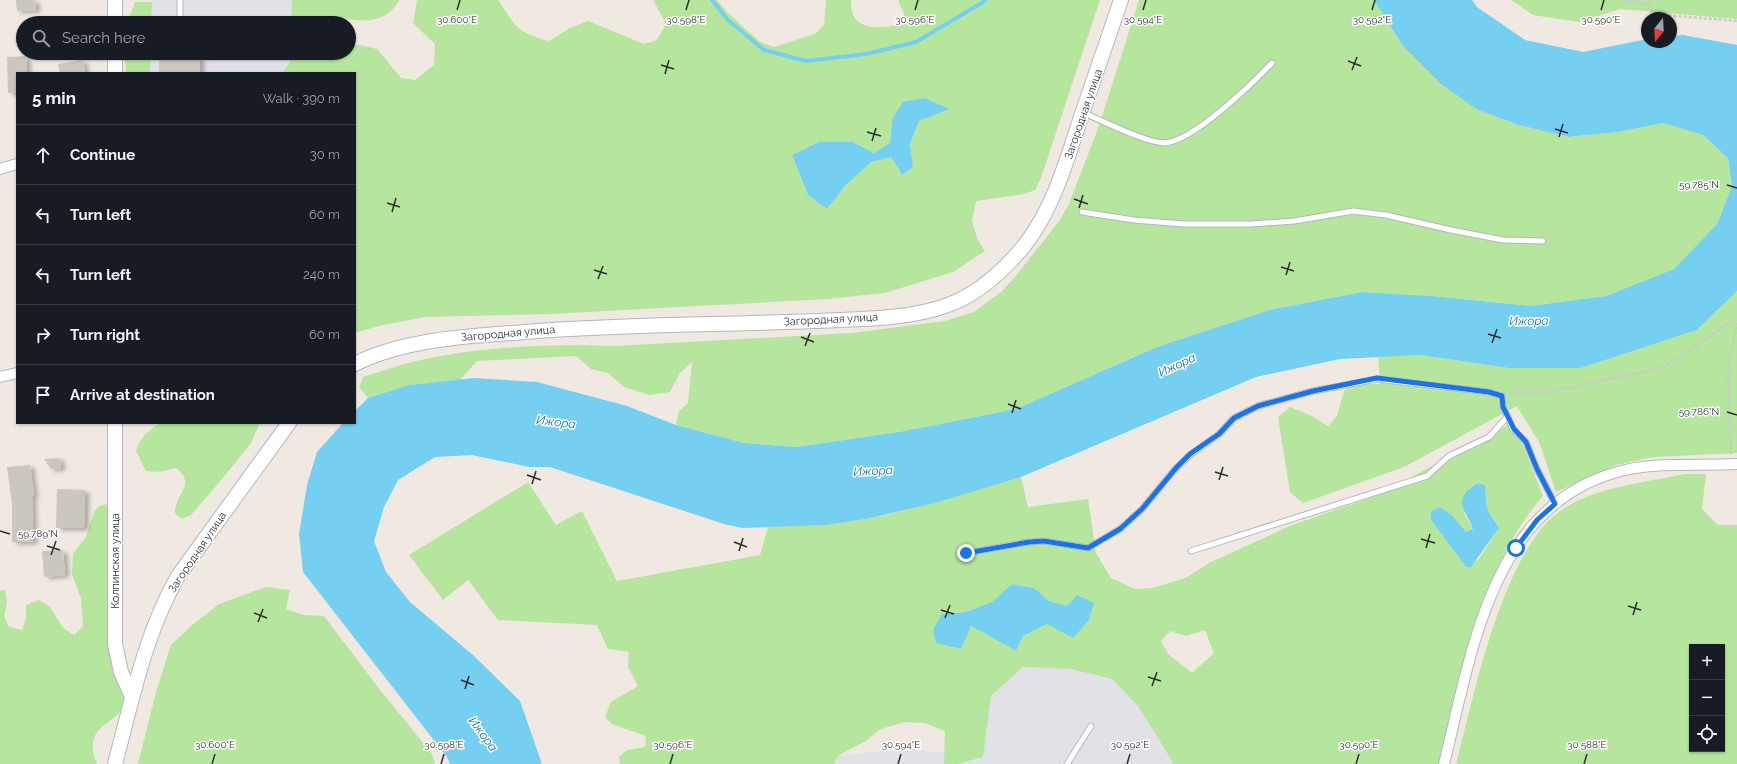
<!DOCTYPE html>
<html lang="en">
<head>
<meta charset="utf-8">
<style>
  body { margin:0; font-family:Raleway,sans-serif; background:#242831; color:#f1f3f6 }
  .controls { position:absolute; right:12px; bottom:12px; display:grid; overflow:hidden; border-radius:0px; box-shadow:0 1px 3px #0004 }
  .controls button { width:36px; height:36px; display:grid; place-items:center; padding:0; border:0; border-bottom:1px solid #363941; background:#171b24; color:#f1f3f6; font:20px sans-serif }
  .compass { position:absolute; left:1641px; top:12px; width:36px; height:36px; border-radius:50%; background:#171b24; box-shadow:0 1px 3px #0004; rotate:198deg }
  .stop { position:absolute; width:12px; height:12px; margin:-9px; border:3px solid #1a73e8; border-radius:50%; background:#fff }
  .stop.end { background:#1a73e8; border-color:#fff; box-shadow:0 1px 4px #0008 }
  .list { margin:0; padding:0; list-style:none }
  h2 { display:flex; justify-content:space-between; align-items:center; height:52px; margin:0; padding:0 16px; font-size:17px }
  h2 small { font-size:13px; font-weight:400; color:#9ea1a6 }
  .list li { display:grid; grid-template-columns:26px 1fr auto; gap:12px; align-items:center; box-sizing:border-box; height:60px; padding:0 16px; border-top:1px solid #363941 }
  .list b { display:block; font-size:15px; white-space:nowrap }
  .list em { font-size:13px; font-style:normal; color:#9ea1a6 }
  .icon { flex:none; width:22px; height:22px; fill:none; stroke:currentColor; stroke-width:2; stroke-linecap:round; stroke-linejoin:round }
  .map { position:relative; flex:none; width:1737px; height:764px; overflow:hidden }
  .search { position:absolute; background:#171b24; box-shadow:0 1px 3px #0004; left:16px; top:16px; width:340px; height:44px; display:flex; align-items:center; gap:10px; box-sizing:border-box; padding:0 14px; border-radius:22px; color:#9ea1a6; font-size:15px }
  .panel { position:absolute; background:#171b24; box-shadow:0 1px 3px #0004; left:16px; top:72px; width:340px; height:352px; border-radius:0px }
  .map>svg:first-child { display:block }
</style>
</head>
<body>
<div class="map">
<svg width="1737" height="764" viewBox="0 0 1737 764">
  <defs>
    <filter id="shadow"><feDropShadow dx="4.5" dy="2.5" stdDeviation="2" flood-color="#0004"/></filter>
  </defs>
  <rect width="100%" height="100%" fill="#efe9e1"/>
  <path fill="#e3e1e8" d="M152,0H292L291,23H151Z
    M151,53H290V62L282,73H150Z
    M1023,667L1071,669L1112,679L1138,706L1174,764H833L839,755L910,749L982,757L991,696Z"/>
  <path fill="#b6e59e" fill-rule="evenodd" d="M292,0H399C382,32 349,17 320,16L316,23H291Z
    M417,0H498C516,27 516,32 549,41L570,28L588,21L644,44L657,40L666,24L653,0H717L727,12L760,42L774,47L815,34L824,25L826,0H851C849,35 885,28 908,23L898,0H1100L1041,178L1035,190L1024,194L976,201L972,221L978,240L985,251L953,272L885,293L827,299L550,314L425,317L378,326L355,333V73H282L290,62V53H349V43L377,49L401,78L415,80L434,65L435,44L413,23ZM949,109L919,121L910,144L913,167L902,175L891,157L871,162L845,186L827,209L808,195L792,155L819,142H853L874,153L890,143L892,120Z
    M1139,0H1374L1402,45L1478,110L1519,125L1568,137L1618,132L1663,123L1703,135L1728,158L1732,186L1717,224L1674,269L1606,296L1530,306L1432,296L1362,292L1269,310L1157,347L1016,409L899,432L796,447L744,443L676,425L679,411L688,403L692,362L680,373L670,392L649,395L624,387L608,373L591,369L576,356L477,361L460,380L409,385L368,398L359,387L363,377C379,372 396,366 412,362C479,346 548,344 616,346L852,333L945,321L974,312L1001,292L1015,277L1060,220L1069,204L1099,126Z
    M1511,0H1737V19L1620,9L1579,22L1533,15Z
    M135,2H152L151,23H127Z
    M125,53H151L150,73H126Z
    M1737,291V453L1653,457L1616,465L1556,492L1540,444L1517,406L1404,467L1303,503L1290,492L1278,417L1290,407L1312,416L1328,426L1337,416L1344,391L1355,384H1380L1378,356L1420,355L1508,368H1581L1697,330Z
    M160,423H260L251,443L223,478L191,515L182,519L175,513C174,493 198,486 176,468L159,472L146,471L136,451C140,437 148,431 160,423Z
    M1510,424L1524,447L1543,496C1480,567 1463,675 1439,764H1174L1138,706L1112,679L1071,669L1023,667L991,696L983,757L957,764H944L945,731L925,723L906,722L880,729L866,741L839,755L833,764H620L619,757L627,750L645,747L646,736L612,724L605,717L611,702L638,686L628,667L629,652L608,649L597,625L498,620L468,580L443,600L409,555L528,482L556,525L582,511L617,581L760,555L768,527C801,525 833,525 865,519C918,509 970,492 1021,477L1028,507L1088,499L1096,553L1111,578L1135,589L1152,588L1186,578L1209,563L1292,525L1378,495ZM1476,483L1485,485L1487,509L1499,528L1478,560L1466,567L1431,520V511L1440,507L1453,516L1466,532L1473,529L1464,514L1469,488ZM1012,584L1034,588L1049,601L1067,606L1047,624L1023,636L1016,651L971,626L942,614L966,612L993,602ZM1205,630L1214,653L1192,673L1168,654L1161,641L1170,631L1186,636Z
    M1684,474H1706L1702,509L1718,525H1737V764H1456C1474,696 1502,553 1560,511C1594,487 1644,483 1684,474ZM1692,647H1722V749H1692Z
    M105,504L110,508C109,560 104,615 112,667C114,680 124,688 124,701C124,725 79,721 97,764H0V591L5,590L7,603L4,616L9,627L22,630L26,618V605L39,600L50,607L63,628L74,635L83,626L81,599L72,574L73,554L86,537L94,512L99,506Z
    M266,587L290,590L286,609L304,615L324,616L377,686L432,754L435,764H138L156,692L171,645L191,626L219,604Z"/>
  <path fill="#75cff0" d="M1374,0H1472L1477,7L1525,40L1583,52L1647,39V42H1671V36L1683,35L1737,45V291L1697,330L1581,368H1508L1420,355L1340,359L1256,377L1021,477L935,503L866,519L825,525L742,528L724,524L550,467H529L472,455L435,457L398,480L384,507L374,541L386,572L410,602L474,656L520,701L542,764H450L447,757L303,572L299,534L307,485L317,452L343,423H355V411L368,398L409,385L475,378L537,382L627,406L676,425L744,443L796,447L899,432L1016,409L1157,347L1269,310L1362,292L1432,296L1530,306L1606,296L1674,269L1717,224L1732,186L1728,158L1703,135L1663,123L1618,132L1568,137L1519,125L1478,110L1441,84L1402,45Z
    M924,98L950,109L919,121L910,144L913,167L902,175L891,157L871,162L845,186L827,209L808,195L792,155L819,142H853L874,153L890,143L892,120L903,102Z
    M1477,483L1485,485L1487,509L1499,528L1471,567H1466L1431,520V511L1440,507L1453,516L1466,532L1473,529C1465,508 1451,501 1477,483Z
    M1012,584L1034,588L1049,601L1067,606L1077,595L1094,603L1089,620L1073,638L1047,624L1023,636L1016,651L971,626L961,649L936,643L933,630L942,614L966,612L992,602Z"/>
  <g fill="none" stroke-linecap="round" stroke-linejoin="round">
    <path stroke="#75cff0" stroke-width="4" d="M712,0L728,20L764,50L806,61L866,54L916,42L985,1"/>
  </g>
  <path fill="#cbc7bf" filter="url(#shadow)" d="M16,0H35L36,10L17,11Z
    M26,56L27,73H17V93H8L7,57Z
    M159,56L200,57V73H159Z
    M83,60L85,73H60L58,64Z
    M60,458L61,468L51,469L44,459Z
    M30,465L34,496H32L33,542H12V504L7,467Z
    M57,489L85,490L84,528H56Z
    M63,550L65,575L44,577L42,551Z"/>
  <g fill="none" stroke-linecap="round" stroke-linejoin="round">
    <g stroke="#b4b7c1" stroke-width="7">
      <path id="lane" d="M180,23V0
        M1084,113C1103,121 1146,143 1165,143C1193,141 1252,84 1272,63
        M1082,212L1134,220L1184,224H1250L1294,221L1353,211L1386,215L1451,230L1503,240L1543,241
        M1191,551L1427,476L1449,456L1489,437L1508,416
        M965,553L1029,542L1044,541L1088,548L1120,529L1142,509L1176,468L1191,454L1219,434L1234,418L1258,406L1313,391L1377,379L1489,392L1502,396L1503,407L1513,429L1526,442L1537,469L1555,504
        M1067,764L1091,726"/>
    </g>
    <g stroke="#b4b7c1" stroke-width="12">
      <path id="street" d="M0,169L17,164
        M0,377L17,373
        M1444,764C1472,652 1491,501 1625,470C1662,462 1700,466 1737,464"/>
    </g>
    <g stroke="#b4b7c1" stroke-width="16">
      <path id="secondary" d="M115,23V0
        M115,73V53
        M355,364C404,339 471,336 525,332C621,324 718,325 814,321C858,319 907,320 948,305C978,294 1004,270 1024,246C1054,208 1067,159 1082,114C1095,76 1108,38 1121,0
        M115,423V644L121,672L132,697
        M115,764C132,700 145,634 178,576L289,423"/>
    </g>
    <path stroke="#c9c9c9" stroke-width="2.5" stroke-dasharray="3 2" stroke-linecap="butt" d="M1624,0L1647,4C1649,7 1650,11 1652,12C1658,16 1724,19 1737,21
      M1510,394L1520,392L1545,393L1656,369L1666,365L1696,346L1737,317
      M1731,454L1728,367L1737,324"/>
    <use href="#lane" stroke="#fff" stroke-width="5"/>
    <use href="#street" stroke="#fff" stroke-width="10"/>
    <use href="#secondary" stroke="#fff" stroke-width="14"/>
  </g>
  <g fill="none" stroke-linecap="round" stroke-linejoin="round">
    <path stroke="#1a73e8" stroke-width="5" d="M966,553L1029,542L1044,541L1088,548L1120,529L1142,509L1176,468L1190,454L1219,434L1234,418L1258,406L1313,391L1377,378L1489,392L1502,396L1503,407L1514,429L1526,442L1537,469L1555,504L1537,520L1516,548"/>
  </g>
  <path fill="none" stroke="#2e2e2e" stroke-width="1.5" d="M457,10L460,0M686,10L689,0M915,10L918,0M1143,10L1146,0M1372,10L1375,0M1601,10L1604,0M1348,61L1361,66M661,65L674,69M1352,70L1357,57M665,74L669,60M1555,129L1568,133M867,132L881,136M1559,137L1563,124M872,141L876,128M1727,185L1737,188M1074,199L1088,204M387,203L400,207M1079,208L1083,195M392,212L396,198M1281,267L1294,271M594,270L607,274M1286,275L1290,262M598,279L603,266M1488,334L1501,338M801,337L814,342M1492,343L1497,329M805,346L810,333M1008,404L1021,409M1727,412L1737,415M1012,413L1016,400M1215,472L1228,476M527,475L541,480M1219,480L1223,467M532,484L536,471M0,531L10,534M1421,539L1435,543M734,542L747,547M47,546L60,550M1426,548L1430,534M739,551L743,538M51,555L56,541M1628,606L1641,610M941,610L954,614M254,613L267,618M1633,615L1637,602M945,618L950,605M258,622L263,609M1148,677L1161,681M461,680L474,685M1152,686L1157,672M465,689L469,676M212,764L215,754M441,764L444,754M670,764L673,754M898,764L901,754M1127,764L1130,754M1356,764L1359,754M1584,764L1587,754"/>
  <g text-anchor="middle" stroke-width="3" stroke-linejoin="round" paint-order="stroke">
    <g font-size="11" fill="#2e2e2e" stroke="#fff">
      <text transform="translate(1083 114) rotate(-71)" y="4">Загородная улица</text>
      <text transform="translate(831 319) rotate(-3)" y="4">Загородная улица</text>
      <text transform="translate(508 333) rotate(-5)" y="4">Загородная улица</text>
      <text transform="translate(197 552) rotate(-56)" y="4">Загородная улица</text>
      <text transform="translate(115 561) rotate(-90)" y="4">Колпинская улица</text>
    </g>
    <g font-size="12" font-style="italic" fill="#0d6fa3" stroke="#fff">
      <text transform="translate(1529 321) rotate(-1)" y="4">Ижора</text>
      <text transform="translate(1177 365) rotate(-25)" y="4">Ижора</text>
      <text transform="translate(556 422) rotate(7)" y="4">Ижора</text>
      <text transform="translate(873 471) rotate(-3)" y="4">Ижора</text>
      <text transform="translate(483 734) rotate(53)" y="4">Ижора</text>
    </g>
  </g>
  <g font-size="10" text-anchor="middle" fill="#2e2e2e" stroke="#fff" stroke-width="3" stroke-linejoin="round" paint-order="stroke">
    <text x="457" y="23">30.600°E</text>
    <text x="686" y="23">30.598°E</text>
    <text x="915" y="23">30.596°E</text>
    <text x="1143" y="23">30.594°E</text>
    <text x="1372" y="23">30.592°E</text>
    <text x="1601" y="23">30.590°E</text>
    <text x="1699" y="188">59.785°N</text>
    <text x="1699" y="415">59.786°N</text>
    <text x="38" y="537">59.789°N</text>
    <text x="215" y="748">30.600°E</text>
    <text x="444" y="748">30.598°E</text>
    <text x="673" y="748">30.596°E</text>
    <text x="901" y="748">30.594°E</text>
    <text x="1130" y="748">30.592°E</text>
    <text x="1359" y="748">30.590°E</text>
    <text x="1587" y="748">30.588°E</text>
  </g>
</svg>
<div class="controls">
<button>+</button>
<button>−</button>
<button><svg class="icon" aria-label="locate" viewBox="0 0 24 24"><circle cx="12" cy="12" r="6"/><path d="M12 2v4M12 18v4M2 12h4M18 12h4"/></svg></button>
</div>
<svg class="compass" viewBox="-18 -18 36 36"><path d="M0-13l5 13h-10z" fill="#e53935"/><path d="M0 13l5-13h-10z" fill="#9ea1a6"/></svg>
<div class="stop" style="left:1516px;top:548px"></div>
<div class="stop end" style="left:966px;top:553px"></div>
<div class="search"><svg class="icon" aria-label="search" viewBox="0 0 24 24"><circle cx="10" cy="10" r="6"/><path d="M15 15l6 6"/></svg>Search here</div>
<section class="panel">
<h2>5 min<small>Walk · 390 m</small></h2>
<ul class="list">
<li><svg class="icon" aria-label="ahead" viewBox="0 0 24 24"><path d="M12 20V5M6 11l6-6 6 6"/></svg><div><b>Continue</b></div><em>30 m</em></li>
<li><svg class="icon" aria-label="left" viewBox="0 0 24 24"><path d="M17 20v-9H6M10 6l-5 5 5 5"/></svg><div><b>Turn left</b></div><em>60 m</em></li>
<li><svg class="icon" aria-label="left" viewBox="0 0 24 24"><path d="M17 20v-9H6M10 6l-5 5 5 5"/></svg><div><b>Turn left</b></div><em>240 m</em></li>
<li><svg class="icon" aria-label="right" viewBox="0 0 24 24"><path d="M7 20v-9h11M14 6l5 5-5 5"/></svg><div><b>Turn right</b></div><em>60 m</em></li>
<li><svg class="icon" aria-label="arrive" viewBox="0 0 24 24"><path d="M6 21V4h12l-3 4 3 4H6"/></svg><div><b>Arrive at destination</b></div></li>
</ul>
</section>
</div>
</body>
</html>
